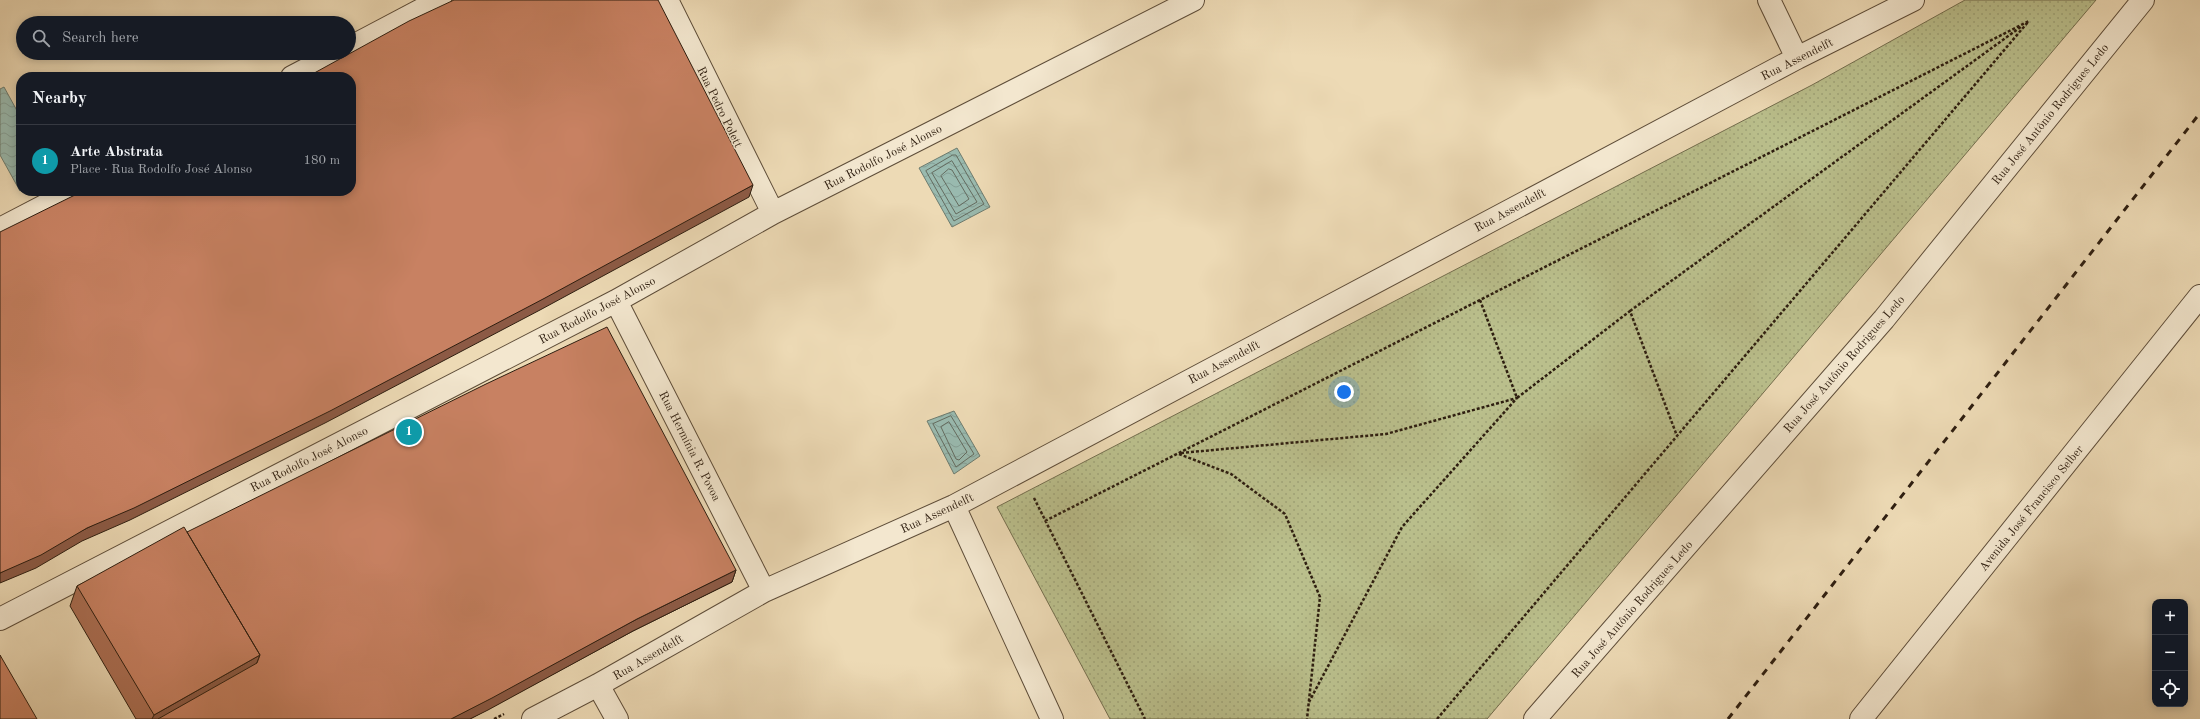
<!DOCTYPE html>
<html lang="en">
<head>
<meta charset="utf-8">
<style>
  body { margin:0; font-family:"Old Standard TT",serif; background:#20242c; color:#f1f3f6 }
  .controls { position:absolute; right:12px; bottom:12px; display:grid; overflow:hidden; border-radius:8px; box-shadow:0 2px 10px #0003 }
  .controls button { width:36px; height:36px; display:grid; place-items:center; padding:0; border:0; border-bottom:1px solid #363941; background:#171b24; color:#f1f3f6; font:20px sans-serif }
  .you { position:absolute; left:1344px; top:392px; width:14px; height:14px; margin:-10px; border:3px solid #fff; border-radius:50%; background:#1a73e8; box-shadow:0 0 0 6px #1a73e833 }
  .badge { display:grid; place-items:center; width:26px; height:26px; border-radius:50%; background:#8c9099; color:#fff; font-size:13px; font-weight:700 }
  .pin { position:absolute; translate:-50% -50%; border:2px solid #fff; box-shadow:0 1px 4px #0006 }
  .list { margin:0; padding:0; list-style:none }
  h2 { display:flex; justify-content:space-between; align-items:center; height:52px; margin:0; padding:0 16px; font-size:17px }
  h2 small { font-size:13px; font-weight:400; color:#9ea1a6 }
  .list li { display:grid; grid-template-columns:26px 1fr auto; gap:12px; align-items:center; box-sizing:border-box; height:72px; padding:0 16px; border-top:1px solid #363941 }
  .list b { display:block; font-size:15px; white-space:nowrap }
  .list p { margin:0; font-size:13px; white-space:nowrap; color:#9ea1a6 }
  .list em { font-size:13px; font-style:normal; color:#9ea1a6 }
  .icon { flex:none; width:22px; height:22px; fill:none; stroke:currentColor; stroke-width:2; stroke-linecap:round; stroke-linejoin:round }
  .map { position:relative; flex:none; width:2200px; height:719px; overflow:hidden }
  .search { position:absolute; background:#171b24; box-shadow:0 2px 10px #0003; left:16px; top:16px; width:340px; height:44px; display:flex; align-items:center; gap:10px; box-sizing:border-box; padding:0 14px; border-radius:22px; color:#9ea1a6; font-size:15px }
  .panel { position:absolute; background:#171b24; box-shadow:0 2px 10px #0003; left:16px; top:72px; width:340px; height:124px; border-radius:16px }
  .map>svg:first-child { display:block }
</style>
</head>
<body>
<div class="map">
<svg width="2200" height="719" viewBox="0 0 2200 719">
  <defs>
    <pattern id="grass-dots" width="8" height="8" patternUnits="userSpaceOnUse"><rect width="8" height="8" fill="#babf8c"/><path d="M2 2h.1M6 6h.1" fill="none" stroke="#a0a478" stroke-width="1.8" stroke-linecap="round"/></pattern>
    <pattern id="water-waves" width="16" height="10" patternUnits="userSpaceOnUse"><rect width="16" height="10" fill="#99baaf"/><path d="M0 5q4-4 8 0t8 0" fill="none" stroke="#849f96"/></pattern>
  </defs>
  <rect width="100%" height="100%" fill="#eddab5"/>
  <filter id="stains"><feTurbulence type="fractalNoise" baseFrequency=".005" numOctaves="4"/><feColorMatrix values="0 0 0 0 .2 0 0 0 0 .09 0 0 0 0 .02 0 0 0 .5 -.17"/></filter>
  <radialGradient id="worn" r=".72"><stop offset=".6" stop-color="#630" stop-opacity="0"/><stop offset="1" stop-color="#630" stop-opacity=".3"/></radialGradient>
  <path fill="url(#grass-dots)" stroke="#746e4e" d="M1965,0H2096L1487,719H1110L997,507L1812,85Z"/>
  <path fill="url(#water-waves)" stroke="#6e7c6f" d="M4,87L21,118L20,191L0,155V89Z
    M957,148L990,207L952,227L919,168Z
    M954,411L980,456L954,474L927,421Z"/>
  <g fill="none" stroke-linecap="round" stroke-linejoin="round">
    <path stroke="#646c60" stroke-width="1" d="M953,155H956L984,204L954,221L926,171Z
      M952,161L977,202L956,214L932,173Z
      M949,169L952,170L969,199L959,206L941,176Z
      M951,416L974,454L956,467L933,424Z
      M949,422L967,452L959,460L956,459L941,427Z"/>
    <g stroke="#5e4d39" stroke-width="24">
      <path id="minor" d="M667,0L773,213
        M1769,0L1797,58
        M349,48L440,0
        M292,77L338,53
        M0,229L73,191
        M616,301L764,591
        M954,506L1052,719
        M0,619L616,301L773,213L1193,0
        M598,685L617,719
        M533,719L598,685L764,591L954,506L1797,58L1913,0
        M1535,719L1884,319L2143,0
        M1861,719L2200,296"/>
    </g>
    <path stroke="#2e1e10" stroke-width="2.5" stroke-dasharray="3 2" stroke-linecap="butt" d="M1480,300L1517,398L1630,311L1677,436
      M1630,311L2022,26
      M1181,453L1386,434L1517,398L1402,527L1309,702
      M1179,454L1231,474L1285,514L1320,597L1307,719
      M1034,498L1145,719
      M1045,521L2029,21
      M494,719L504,714
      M1437,719L2028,22"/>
    <use href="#minor" stroke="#f3e7cf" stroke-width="22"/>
    <path stroke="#2e1e10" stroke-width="3" stroke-dasharray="7 7" stroke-linecap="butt" d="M1728,719L2200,113"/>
  </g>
  <path fill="#ac6f54" stroke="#2e1e10" d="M187,532L736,570L732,582L633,631L470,719H136L70,606L77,586Z"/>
  <path fill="#8c5a45" stroke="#2e1e10" d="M753,185L749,197L540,310L325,423L130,520L82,541L36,568L0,583V573Z
    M736,570L732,582L633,631L488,710L470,719H451L637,619Z
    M260,655L252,675L175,719H152L154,715Z"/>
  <path fill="#c88162" stroke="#2e1e10" d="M454,0H658L753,185L545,298L330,411L134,508L87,528L41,555L0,573V232L83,191H351V77H307L409,21Z
    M607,327L736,570L637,619L492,698L451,719H158L257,663L260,655L187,532L486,384Z
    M184,527L260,655L154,715L77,586Z
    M0,655L37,719H0Z"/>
  <g text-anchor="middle" stroke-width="3" stroke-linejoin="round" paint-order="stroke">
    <g font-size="12" fill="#2e1e10" stroke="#f3e7cf">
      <text transform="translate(1797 59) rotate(-27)" y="4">Rua Assendelft</text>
      <text transform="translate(720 107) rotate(64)" y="4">Rua Pedro Polett</text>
      <text transform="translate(2050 114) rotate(-51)" y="4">Rua José Antônio Rodrigues Ledo</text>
      <text transform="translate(883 157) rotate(-27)" y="4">Rua Rodolfo José Alonso</text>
      <text transform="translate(1510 210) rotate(-28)" y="4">Rua Assendelft</text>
      <text transform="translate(597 310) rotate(-28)" y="4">Rua Rodolfo José Alonso</text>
      <text transform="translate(1224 362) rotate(-28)" y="4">Rua Assendelft</text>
      <text transform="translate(1844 364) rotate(-49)" y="4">Rua José Antônio Rodrigues Ledo</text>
      <text transform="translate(690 446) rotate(63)" y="4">Rua Hermínia R. Povoa</text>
      <text transform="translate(309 459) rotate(-27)" y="4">Rua Rodolfo José Alonso</text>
      <text transform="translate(2031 508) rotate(-51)" y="4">Avenida José Francisco Selber</text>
      <text transform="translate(937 513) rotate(-25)" y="4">Rua Assendelft</text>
      <text transform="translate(1632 609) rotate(-49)" y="4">Rua José Antônio Rodrigues Ledo</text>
      <text transform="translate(648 657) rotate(-30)" y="4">Rua Assendelft</text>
    </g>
  </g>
  <rect width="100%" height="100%" filter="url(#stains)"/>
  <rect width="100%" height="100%" fill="url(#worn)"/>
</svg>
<div class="controls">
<button>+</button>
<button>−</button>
<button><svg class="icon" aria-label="locate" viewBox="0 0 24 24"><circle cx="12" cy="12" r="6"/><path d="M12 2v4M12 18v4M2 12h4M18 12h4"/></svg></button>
</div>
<div class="you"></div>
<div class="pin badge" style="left:409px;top:432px;background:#0f9aa8">1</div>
<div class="search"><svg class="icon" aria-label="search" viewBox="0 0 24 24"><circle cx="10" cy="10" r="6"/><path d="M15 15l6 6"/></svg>Search here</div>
<section class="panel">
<h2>Nearby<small></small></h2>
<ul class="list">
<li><span class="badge" style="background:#0f9aa8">1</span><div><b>Arte Abstrata</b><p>Place · Rua Rodolfo José Alonso</p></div><em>180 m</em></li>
</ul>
</section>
</div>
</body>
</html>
